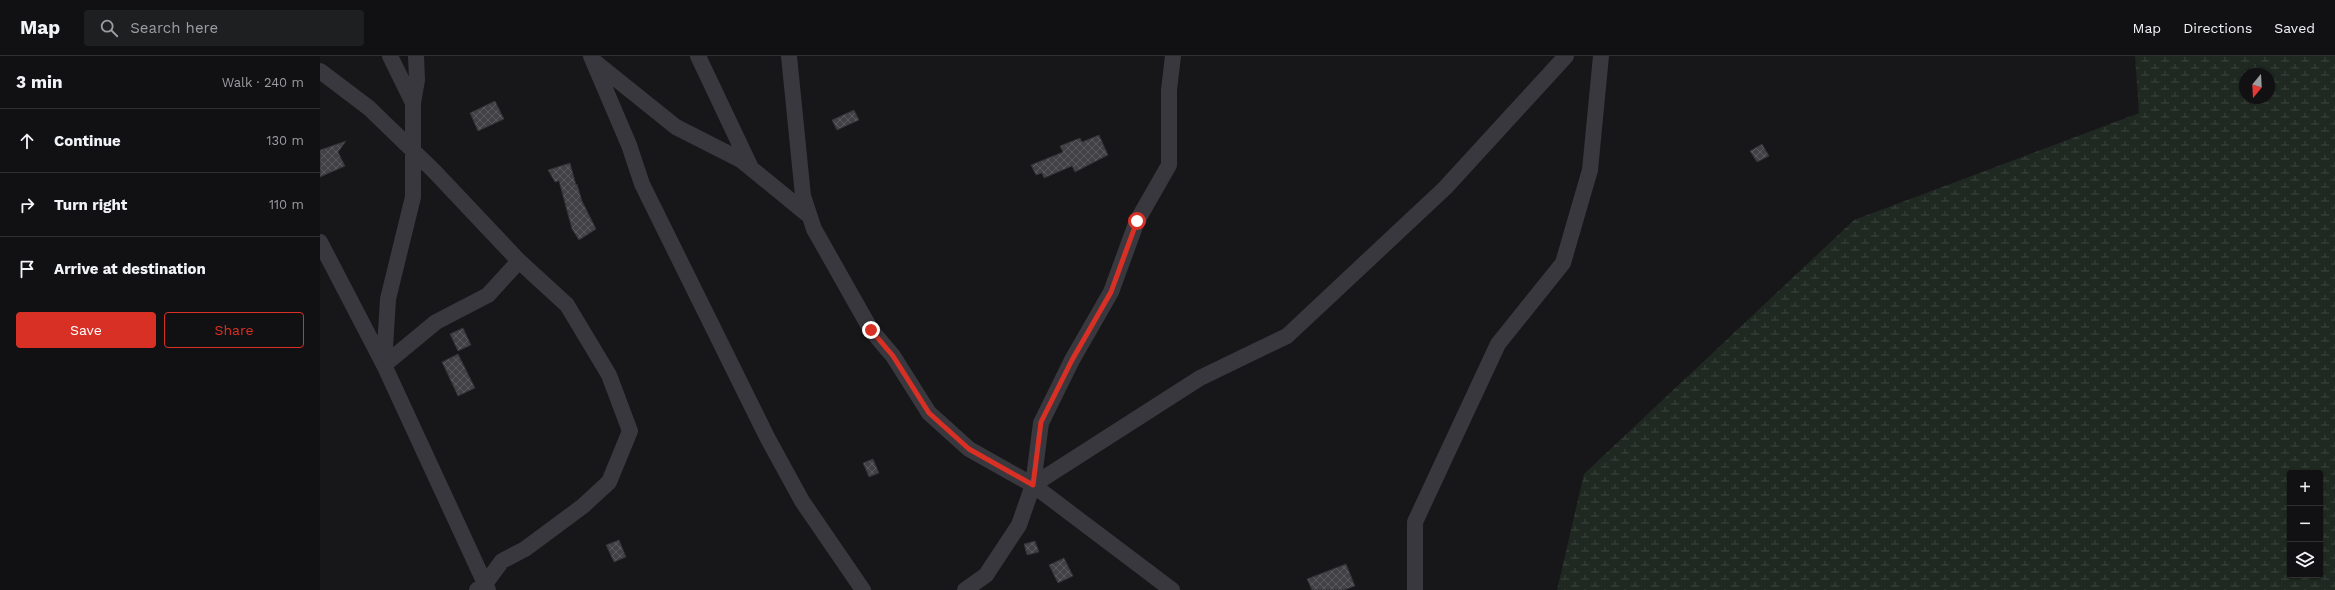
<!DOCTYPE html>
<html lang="en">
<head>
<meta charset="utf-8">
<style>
  body { margin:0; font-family:"Work Sans",sans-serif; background:#1e1f21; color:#f1f3f6 }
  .controls { position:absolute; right:12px; bottom:12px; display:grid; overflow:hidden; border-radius:4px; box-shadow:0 1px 3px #0004 }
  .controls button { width:36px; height:36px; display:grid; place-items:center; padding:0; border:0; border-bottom:1px solid #303133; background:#111113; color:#f1f3f6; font:20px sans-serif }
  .compass { position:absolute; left:1919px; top:12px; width:36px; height:36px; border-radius:50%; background:#111113; box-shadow:0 1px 3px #0004; rotate:198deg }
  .stop { position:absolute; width:12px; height:12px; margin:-9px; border:3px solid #d93025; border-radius:50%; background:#fff }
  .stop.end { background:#d93025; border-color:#fff; box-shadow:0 1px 4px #0008 }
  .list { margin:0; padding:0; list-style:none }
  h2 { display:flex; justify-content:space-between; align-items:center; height:52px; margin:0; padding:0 16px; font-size:17px }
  h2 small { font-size:13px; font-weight:400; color:#9c9da0 }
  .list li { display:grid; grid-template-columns:26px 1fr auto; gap:12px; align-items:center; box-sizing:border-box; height:64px; padding:0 16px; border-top:1px solid #303133 }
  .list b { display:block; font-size:15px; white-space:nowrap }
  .list em { font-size:13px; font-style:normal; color:#9c9da0 }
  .actions { display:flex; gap:8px; padding:12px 16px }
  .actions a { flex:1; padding:9px 0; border:1px solid #d93025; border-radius:4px; text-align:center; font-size:14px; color:#d93025 }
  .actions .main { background:#d93025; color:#fff }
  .icon { flex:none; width:22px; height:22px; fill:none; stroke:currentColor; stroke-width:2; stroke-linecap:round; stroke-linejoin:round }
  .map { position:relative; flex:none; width:2015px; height:534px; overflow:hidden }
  header { display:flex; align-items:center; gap:24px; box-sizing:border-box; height:56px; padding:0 20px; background:#111113; border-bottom:1px solid #303133 }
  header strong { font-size:19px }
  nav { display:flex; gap:22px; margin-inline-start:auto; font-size:14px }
  .search { width:280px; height:36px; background:#1e1f21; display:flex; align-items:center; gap:10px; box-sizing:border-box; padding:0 14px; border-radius:4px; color:#9c9da0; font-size:15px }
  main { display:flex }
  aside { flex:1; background:#111113 }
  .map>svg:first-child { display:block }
</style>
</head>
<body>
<header>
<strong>Map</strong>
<div class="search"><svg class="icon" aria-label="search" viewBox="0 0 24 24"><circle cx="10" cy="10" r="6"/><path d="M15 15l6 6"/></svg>Search here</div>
<nav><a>Map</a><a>Directions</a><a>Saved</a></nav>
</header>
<main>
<aside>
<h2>3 min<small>Walk · 240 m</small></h2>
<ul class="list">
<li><svg class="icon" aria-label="ahead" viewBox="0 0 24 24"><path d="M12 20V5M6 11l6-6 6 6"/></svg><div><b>Continue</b></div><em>130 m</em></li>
<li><svg class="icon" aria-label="right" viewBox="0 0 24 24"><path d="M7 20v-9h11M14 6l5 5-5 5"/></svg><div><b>Turn right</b></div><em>110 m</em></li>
<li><svg class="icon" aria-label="arrive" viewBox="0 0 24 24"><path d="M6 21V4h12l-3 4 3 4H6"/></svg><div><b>Arrive at destination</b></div></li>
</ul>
<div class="actions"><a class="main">Save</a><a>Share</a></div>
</aside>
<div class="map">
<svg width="2015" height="534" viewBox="0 0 2015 534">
  <defs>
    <pattern id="wetland-marsh" width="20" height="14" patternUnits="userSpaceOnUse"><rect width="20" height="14" fill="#1f2821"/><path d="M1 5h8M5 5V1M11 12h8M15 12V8" fill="none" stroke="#3d443f"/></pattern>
    <pattern id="building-cross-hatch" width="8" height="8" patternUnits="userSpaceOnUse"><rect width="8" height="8" fill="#414146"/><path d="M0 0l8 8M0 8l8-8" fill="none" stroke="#5a5a5f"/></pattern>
  </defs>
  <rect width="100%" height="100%" fill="#171719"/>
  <path fill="url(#wetland-marsh)" fill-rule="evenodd" d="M1815,0H2015V534H1237L1264,418L1534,164L1819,57ZM1925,18H1949V42H1925ZM1970,417H2000V519H1970Z"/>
  <path fill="url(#building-cross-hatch)" stroke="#323135" d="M175,45L184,63L158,75L150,57Z
    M534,54L539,64L517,74L512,64Z
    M779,79L788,99L755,116L752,110L724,122L722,117L716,119L711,109L743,96L740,90L760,82L762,86Z
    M26,85L18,96L25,110L0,121V94Z
    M1442,88L1449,100L1437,106L1430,95Z
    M250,107L256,129L257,128L262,145L276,173L259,184L252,173L239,125L235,126L228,114Z
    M143,272L151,289L138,295L130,278Z
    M138,298L155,332L138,340L122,306Z
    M553,403L559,417L549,421L543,407Z
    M299,484L306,501L294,506L286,489Z
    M715,485L719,496L707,499L704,488Z
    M744,502L753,520L738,527L729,509Z
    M1026,508L1035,530L1024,534H992L987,523Z"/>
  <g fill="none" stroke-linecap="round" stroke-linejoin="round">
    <path stroke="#38383e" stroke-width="16" d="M70,0L93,47
      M271,0L309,89L322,128L447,381L482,445L543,534
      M378,0L431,112
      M469,0L483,140L494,173L551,274L573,300L609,357L649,393L713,429L852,534
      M275,6L356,71L421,104L487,158
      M0,15L49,52L114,115L199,205L247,249L289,319L310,375L289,426L263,450L205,493L182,505L165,528L157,534
      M0,186L64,309L168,534
      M64,308L68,243L93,141V47L97,24L96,0
      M64,309L116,266L168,239L199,205
      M713,429L880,322L967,280L1125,132L1246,0
      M645,534L666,519L699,469L713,429L721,367L752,304L791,236L817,165L849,109V34L853,0
      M1095,534V466L1178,288L1243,207L1270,114L1281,0"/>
  </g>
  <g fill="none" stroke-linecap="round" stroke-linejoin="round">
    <path stroke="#d93025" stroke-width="5" d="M551,274L573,300L609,357L649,393L713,429L721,366L752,304L791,236L817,165"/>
  </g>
</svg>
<div class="controls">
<button>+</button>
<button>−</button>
<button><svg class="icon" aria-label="layers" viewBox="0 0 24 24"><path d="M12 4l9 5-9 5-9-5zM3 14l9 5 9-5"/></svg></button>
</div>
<svg class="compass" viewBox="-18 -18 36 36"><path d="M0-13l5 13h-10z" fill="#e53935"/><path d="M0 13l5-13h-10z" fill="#9c9da0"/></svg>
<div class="stop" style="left:817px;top:165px"></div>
<div class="stop end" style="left:551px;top:274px"></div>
</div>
</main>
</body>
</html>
